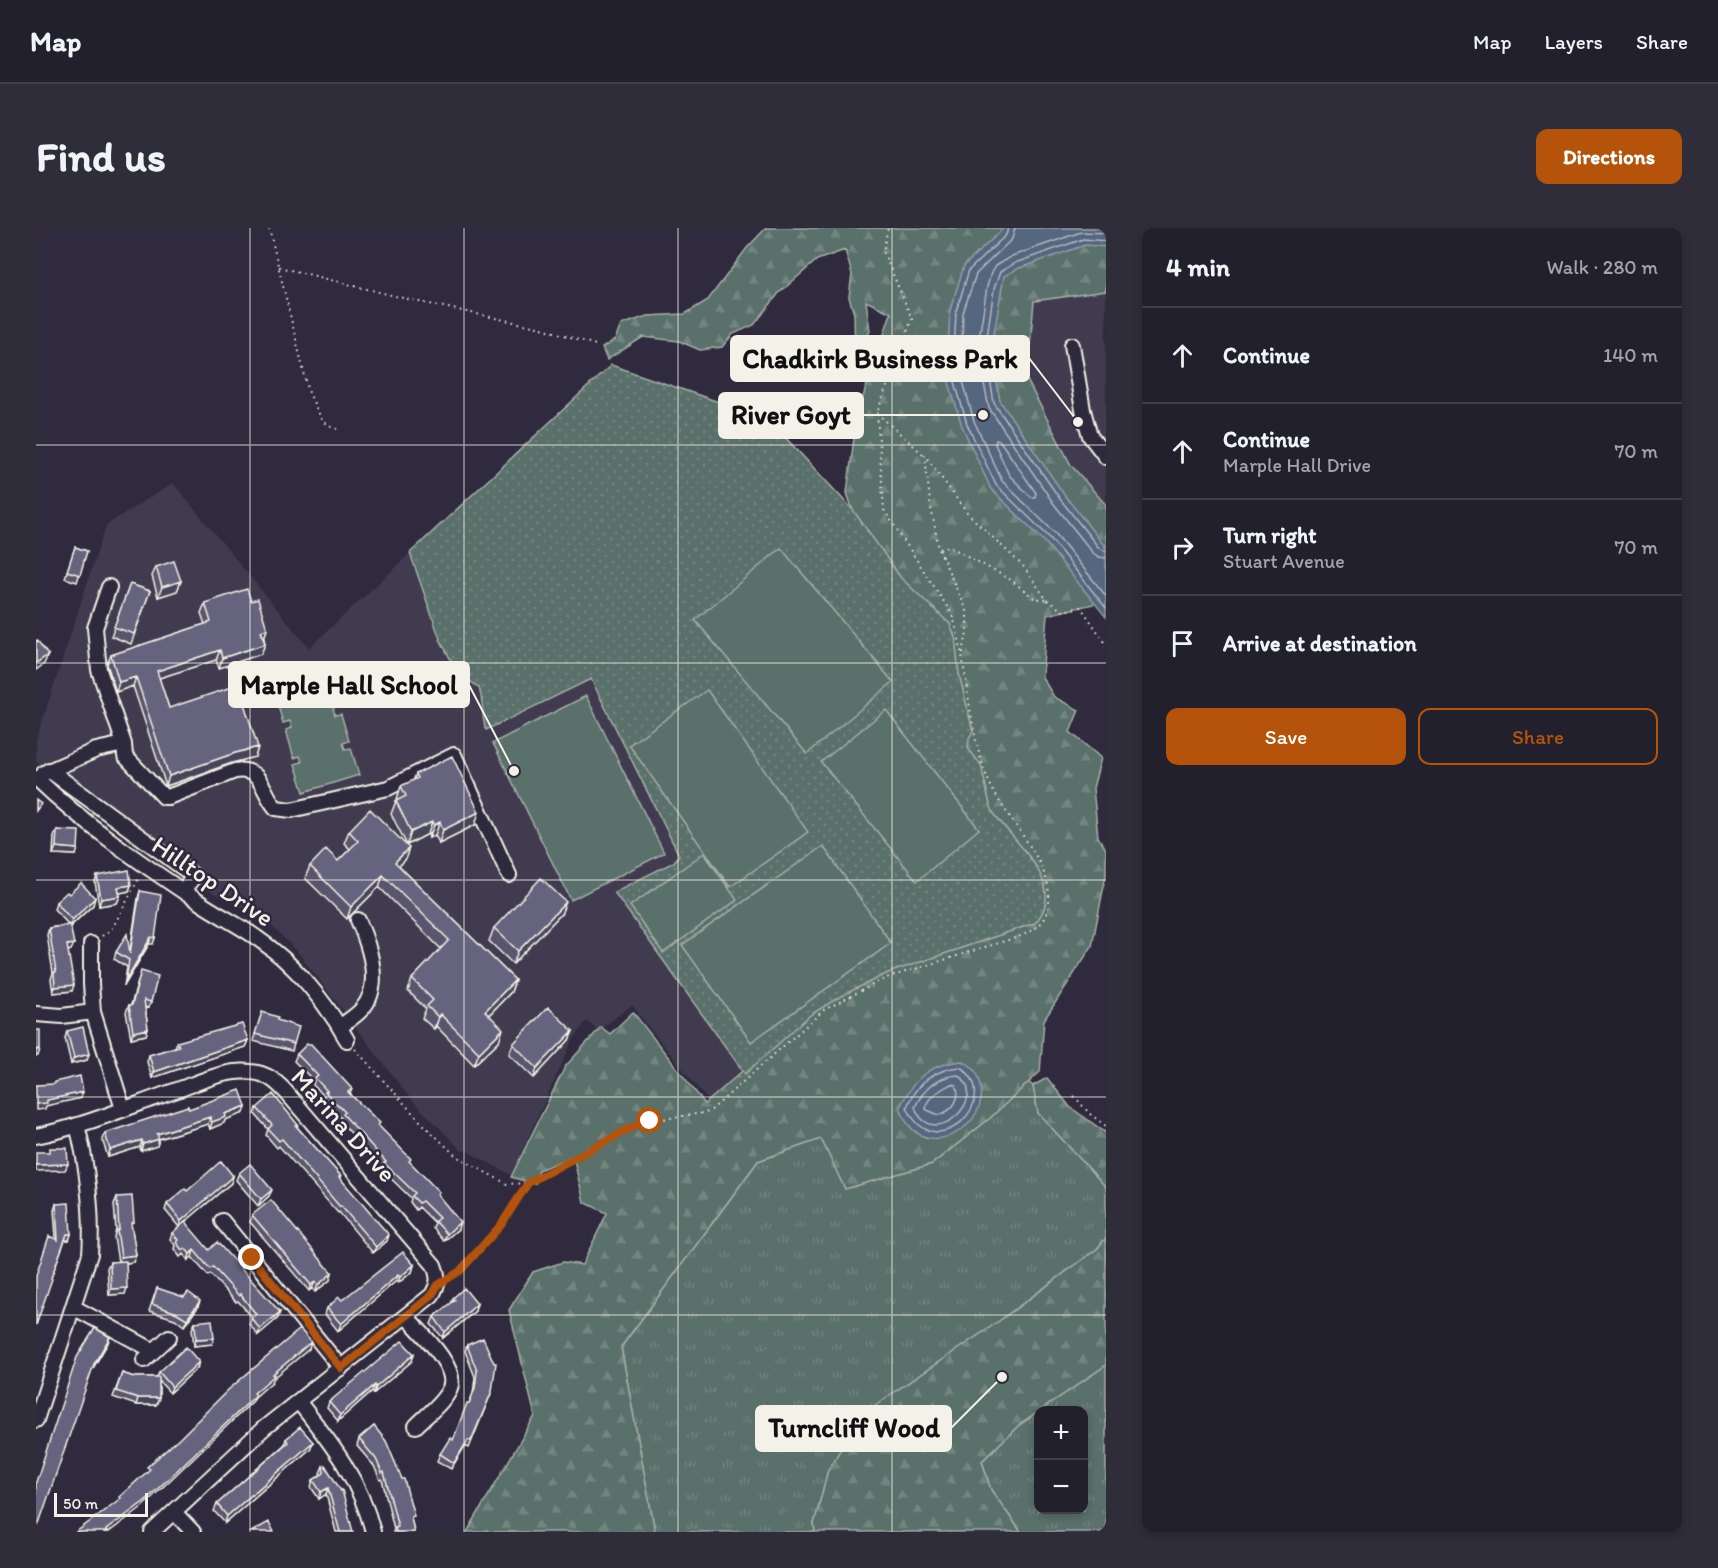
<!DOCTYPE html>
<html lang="en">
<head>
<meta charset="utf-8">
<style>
  body { margin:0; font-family:Itim,sans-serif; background:#2f2d3a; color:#f1f3f6 }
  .controls { position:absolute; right:18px; bottom:18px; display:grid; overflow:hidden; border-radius:12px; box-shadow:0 3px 9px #0003 }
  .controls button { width:54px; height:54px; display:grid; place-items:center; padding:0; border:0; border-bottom:2px solid #403e4a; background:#23202e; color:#f1f3f6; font:30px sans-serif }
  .scale { position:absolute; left:18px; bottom:15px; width:94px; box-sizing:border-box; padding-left:6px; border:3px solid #f4f1e8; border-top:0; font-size:16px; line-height:21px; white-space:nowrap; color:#f4f1e8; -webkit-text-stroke:4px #2f2a3d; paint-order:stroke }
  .stop { position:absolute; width:18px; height:18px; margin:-14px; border:4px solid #b45309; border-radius:50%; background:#fff }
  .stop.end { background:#b45309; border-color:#fff; box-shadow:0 2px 6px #0008 }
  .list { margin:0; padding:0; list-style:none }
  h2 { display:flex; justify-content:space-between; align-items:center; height:78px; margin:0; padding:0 24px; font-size:26px }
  h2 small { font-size:20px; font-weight:400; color:#a3a3aa }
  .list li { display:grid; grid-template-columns:39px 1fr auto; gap:18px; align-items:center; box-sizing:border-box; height:96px; padding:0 24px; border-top:2px solid #403e4a }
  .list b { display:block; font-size:22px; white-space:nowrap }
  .list p { margin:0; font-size:20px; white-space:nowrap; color:#a3a3aa }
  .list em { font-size:20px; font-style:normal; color:#a3a3aa }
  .actions { display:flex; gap:12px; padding:18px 24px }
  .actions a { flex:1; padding:14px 0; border:2px solid #b45309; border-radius:12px; text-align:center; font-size:21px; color:#b45309 }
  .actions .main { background:#b45309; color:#fff }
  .icon { flex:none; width:33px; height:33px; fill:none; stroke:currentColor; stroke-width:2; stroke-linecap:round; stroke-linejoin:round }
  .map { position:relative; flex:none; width:1070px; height:1304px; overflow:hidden; border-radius:12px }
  header { display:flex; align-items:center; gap:36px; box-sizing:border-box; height:84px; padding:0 30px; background:#23202e; border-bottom:2px solid #403e4a }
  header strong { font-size:28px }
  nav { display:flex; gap:33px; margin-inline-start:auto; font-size:21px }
  .intro { display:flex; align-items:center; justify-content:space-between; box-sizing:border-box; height:144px; padding:0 36px }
  h1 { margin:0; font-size:42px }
  .button { padding:15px 27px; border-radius:12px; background:#b45309; color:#fff; font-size:21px; font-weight:700 }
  main { display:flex; gap:36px; padding:0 36px }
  aside { flex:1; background:#23202e; border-radius:12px; box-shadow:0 3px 9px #0003 }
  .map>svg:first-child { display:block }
</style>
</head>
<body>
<header>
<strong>Map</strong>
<nav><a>Map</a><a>Layers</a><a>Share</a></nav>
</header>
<div class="intro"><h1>Find us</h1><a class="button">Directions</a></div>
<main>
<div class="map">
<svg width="1070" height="1304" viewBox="0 0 1070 1304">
  <defs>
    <pattern id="grass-tufts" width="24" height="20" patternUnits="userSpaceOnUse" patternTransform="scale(1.5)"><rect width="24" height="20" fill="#5a706a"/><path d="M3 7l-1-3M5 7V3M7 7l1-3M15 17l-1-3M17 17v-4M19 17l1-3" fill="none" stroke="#72857f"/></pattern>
    <pattern id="forest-firs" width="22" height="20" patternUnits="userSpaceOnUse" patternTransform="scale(1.5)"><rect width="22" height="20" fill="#5a706a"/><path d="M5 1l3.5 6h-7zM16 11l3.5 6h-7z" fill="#72857f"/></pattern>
    <pattern id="park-dots" width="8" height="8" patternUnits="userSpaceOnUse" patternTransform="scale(1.5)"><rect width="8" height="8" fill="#5a706a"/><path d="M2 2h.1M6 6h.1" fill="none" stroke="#72857f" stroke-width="1.8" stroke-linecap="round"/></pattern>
  </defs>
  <rect width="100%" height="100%" fill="#2f2a3d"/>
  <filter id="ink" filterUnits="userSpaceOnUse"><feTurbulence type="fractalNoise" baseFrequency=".0167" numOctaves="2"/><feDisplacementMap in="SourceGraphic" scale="12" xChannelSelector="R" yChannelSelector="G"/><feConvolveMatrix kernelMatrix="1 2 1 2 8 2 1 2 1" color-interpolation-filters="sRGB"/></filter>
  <g filter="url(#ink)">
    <path fill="#403b50" d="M1070,63V277L1035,237L991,152L998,73Z
      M575,137L732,191L954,577L675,876L613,800L596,777L562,803L551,793L537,812L475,947L429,922L427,924L374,870L264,727L246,708L226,689L167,660L28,561L0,533V512L70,297L137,255L273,420Z"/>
    <path fill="url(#grass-tufts)" stroke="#a7b0a9" stroke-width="1.5" d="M992,854L997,858L1002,885L1070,959V1010L1061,1021L959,1096L861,1162L792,1242L778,1296L779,1304H619L585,1119L722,933L785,910L809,960L896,936L953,891Z
      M1070,1137V1304H985L955,1262L946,1233L982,1198L1002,1184V1282H1048V1182H1005Z"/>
    <path fill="url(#forest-firs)" stroke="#a7b0a9" stroke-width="1.5" d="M730,0H1070V63L998,73L991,152L1035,237L1070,277V373L1011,387L1006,449L1018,469L1043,482L1034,504L1065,530L1057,560L1062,609L1070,621V647L1056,718L1008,792L1004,844L953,891L896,936L809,961L785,911L722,933L585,1119L619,1304H453L451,1302L445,1304H431L499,1188L473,1082L497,1044L527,1034L546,1037L571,985L548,974L537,928L503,942L499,956L475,949L529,839L565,799L574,806L597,784L669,876L782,776L995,642L951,576L830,322L811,265L821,187L855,85L830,73L834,103L819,128L818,86L813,69L816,46L809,22L781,32L743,65L718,97L697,106L686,119L664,122L643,113L607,109L571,132L566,120L579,112L585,97L611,88L649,86L672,72L711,20Z
      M1011,850L1034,879L1070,905V959L1002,885L997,858Z
      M1070,1010V1137L982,1198L946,1233L955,1262L985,1304H779L778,1296L792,1242L826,1186L959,1096L1061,1021Z"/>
    <path fill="url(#park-dots)" stroke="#a7b0a9" stroke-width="1.5" d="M575,137L732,191L817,282L865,350L914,396L919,409L923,446L937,503L933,510L932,520L945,537L954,577L957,584C977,614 1034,657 999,695L852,745L805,768L774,787L709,846L578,664L638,634L643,627L555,451L450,502C445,488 448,474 443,460L420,442L404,411L374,325Z"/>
    <path fill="#5a706a" stroke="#a7b0a9" stroke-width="1.5" d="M745,320L857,454L771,526L659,392Z
      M288,451L289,453L295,451L303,478L297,480L299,487L305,486L313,513L307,515L309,521L315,520L323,547L268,564L259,536L266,534L264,528L258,530L250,502L256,500L254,493L247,495L239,467L246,465L245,464Z
      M671,462L772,604L694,659L593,517Z
      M550,468L628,625L535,672L457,515Z
      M850,482L943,601L881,653L785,534Z
      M787,618L855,715L715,814L646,717Z
      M668,625L701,672L627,725L594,678Z"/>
    <path fill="#54667f" stroke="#949ea9" stroke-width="1.5" d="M968,0H1070V19L1049,17L981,41L968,48L955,122L964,173L1029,268L1070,320V389L1009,314L955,261L926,198L911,148L914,82L928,38Z
      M926,833C931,836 938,839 940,844C965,890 899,934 872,896C868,891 866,884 864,879C878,850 893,836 926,833Z"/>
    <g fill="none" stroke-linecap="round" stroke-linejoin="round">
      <path stroke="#b4b9be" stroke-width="1.5" d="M972,0L970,7L933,42L920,84L917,147L931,196L960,257L1014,310L1070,380
        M979,0L976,11L940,46L927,85L925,146L938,193L966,253L1019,305L1070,368
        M1070,5L1045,4L976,28L959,38L955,45L951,59L941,123L953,180L1018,276L1057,325L1063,329L1070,330
        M1070,13L1047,11L979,35L964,44L958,61L949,122L958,175L1024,271L1063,320L1070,323
        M960,212L964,213L1000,265L999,269H995L973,247L959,216Z
        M924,839C971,869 898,942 871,879C879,856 899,841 924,839Z
        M922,847C956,868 896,926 879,879C887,861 902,848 922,847Z
        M915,856L920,857C926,871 916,883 903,887L891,882L889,879C894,867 904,862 915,856Z"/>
      <g stroke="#f4f1e8" stroke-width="18">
        <path id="minor" d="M1036,117L1047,182L1054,208L1070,229
          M73,359L59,400L63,442L88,516L89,528L128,569H132L199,543C227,539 226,565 240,580L255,582L352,560L418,527L473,647
          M13,542L158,648L147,663
          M8,545L60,522L88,516
          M0,550C49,597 106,636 163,674C182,687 203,697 221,710C258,735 290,774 311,812
          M55,716V756L57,784L87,881
          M0,786L26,788L57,784
          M304,799C311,793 320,788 326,781C347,758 333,717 322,692
          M0,908C49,898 97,877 144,861C166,853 191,841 215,844C230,845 240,853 250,864L398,1037C403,1050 403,1055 396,1067L228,1200L116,1304
          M186,993L305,1140
          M37,1079L118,1123
          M370,1088C383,1103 423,1139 414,1160C408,1174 391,1187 380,1198
          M108,1132L133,1109
          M262,1173C295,1215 324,1251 337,1304
          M0,1192L54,1026C57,986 51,935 41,897
          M139,1285L157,1304"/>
      </g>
      <path stroke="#f4f1e8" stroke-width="2" stroke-dasharray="1.5 4.5" stroke-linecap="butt" d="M233,0L273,165L286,192L295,199L305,202
        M243,39L375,72L506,100L563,118
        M841,185L888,227
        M904,321L913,318L975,352L998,370L1011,372
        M927,425L931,404V385L903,321L894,274L889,227L931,285L987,338L1011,372L1027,383L1045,379L1070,416
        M66,708L77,699L104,648
        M319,821L384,893L420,928L471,956L492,955L596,899L614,893L673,884L788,782L850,750L982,709C998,703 1012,693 1013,674C1016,633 970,592 954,556C930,502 934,441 916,386L848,282L841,185L876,91L847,23L852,0
        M1038,868L1054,886L1070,898
        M414,1049C445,1030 473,985 492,955"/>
      <use href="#minor" stroke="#2f2a3d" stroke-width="14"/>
    </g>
    <path fill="#58556c" stroke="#f4f1e8" stroke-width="1.5" d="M39,319L51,323L41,354L29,350Z
      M120,339L145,353L141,363L122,369L116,348Z
      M94,356L114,363L95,416L75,408Z
      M215,373L231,401L228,410L229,416L225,426L183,440L180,432L123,450L133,480L222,519L219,529L196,535L130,558L97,458L80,464L71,436L75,427L169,396L165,385L169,375Z
      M380,546L439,597L403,615L399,607L393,610L392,606L371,617L355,586L360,573H361V571L365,558L377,553Z
      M21,602L40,627L17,626L18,608Z
      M313,603L369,632L363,638L479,752L475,764L453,787L463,813L438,837L400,798L398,801L386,790L390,781L372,763L376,751L405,721L343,659L311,691L269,650L274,638L302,633L314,621L308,615Z
      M61,648L95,657L93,663L83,665L84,668L81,675L63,678L59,654Z
      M104,663L119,710L117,716H113L88,758L91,739L78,731L80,724L94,722L102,670Z
      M33,666L57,677L35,698V722L32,723L36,763L17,765L15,751L17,745L11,707L13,700L33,697L18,681L20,674Z
      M525,686L477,736L453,713L458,700Z
      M103,750L115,774L112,780L109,779L112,801L110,807L95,810L90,784L93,777H95Z
      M224,790L241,792L258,816L256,823L217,813Z
      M31,803L51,832L35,836L29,810Z
      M537,803L533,812L498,850L473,826L477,816Z
      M212,812L209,819L116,850L111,834L113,827L139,819L141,814Z
      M261,826L316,861L314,866L402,967L422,1001L408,1013L397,1000L399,995L383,979L380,982L374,974L375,970L346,942V939L304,893L305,890L287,871L288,868L277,857L278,853L258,833Z
      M210,878L208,885L189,892L188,895L174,901L172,896L123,911L121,918L105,923L104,919L72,929L66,911L69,905L153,881Z
      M221,880L262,897L261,899L305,948L304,950L351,1013L337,1025L303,984L302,985L243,918L241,920L230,907L232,901L219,886Z
      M203,945L233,968L222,978L200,952Z
      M197,948L195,955L143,999L129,982L131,976L151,963Z
      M81,969L96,1001L100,1027L97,1034L90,1035L89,1066L73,1067L71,1040L74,1034H82L78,1009L80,1002L78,976Z
      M20,976L35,1006L33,1012H29L15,1050L0,1097L20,1010L18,982Z
      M216,987L294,1052L279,1064L276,1060L273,1063L214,994Z
      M136,1005L173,1022L242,1090L222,1107L213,1096L216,1089L202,1073L200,1074L174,1046L172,1048L156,1029L152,1032L147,1026L144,1029L138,1021L139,1017L134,1011Z
      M378,1037L376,1044L362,1055L360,1053L302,1103L289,1086L291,1080Z
      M121,1060L162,1079L148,1098L139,1091L113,1083Z
      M417,1070L439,1083L407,1110L395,1096L398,1089L415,1076Z
      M159,1094L176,1116L158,1118L156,1101Z
      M431,1117L456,1163L433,1220L429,1218L415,1241L401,1233L404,1226L417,1212L437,1166L439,1149L429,1123Z
      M376,1133L338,1165L336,1163L302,1193L291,1180L293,1174Z
      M161,1140L134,1165L123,1153V1170L120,1177H100L77,1169L86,1145L98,1149H121L123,1144Z
      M338,1198L376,1294L378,1304H357L358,1301L346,1251L344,1252L338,1238L321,1218L323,1211Z
      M250,1211L277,1214L274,1221L189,1295L178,1283L181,1276L248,1217Z
      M287,1238L317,1304H300L290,1266L283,1271L275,1259L277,1252L285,1248L284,1245Z"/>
    <path fill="#474558" stroke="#f4f1e8" stroke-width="1.5" d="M145,353L141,363L122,369L126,359Z
      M231,401L228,410L225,403Z
      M229,416L225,426L183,440L186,430Z
      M184,422L180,432L117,452L121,443Z
      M12,427L8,436L0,442V435Z
      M100,449L97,458L80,464L83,454Z
      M222,519L219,529L196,535L130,558L133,548L199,525Z
      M443,584L439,597L403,615L407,602Z
      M396,594L392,606L371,617L375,604Z
      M404,594L399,607L393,610L398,597Z
      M20,619L42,621L40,627L17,626Z
      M373,620L369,632L355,646L359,634Z
      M347,647L343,659L311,691L315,679Z
      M95,657L93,663L80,666L82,659Z
      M84,668L81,675L63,678L65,671Z
      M59,670L57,677L34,698L36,692Z
      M530,674L525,686L477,736L482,723Z
      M115,709L113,716L88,758L90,752Z
      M38,716L35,722L29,724L31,717Z
      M479,752L475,764L445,795L449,783Z
      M38,757L36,763L17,765L19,759Z
      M404,786L400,798L398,801L402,789Z
      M112,801L110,807L95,810L97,804Z
      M467,801L463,813L438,837L443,825Z
      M537,803L533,812L498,850L501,840Z
      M212,812L209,819L116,850L118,844Z
      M4,821L2,828H0V822Z
      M53,826L51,832L35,836L38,830Z
      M47,864L45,870L10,878L9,881L0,882V876L11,872Z
      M210,878L208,885L189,892L188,895L174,901L176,894L189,886Z
      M174,889L172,896L119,912L121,906Z
      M123,911L121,918L105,923L107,916Z
      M106,912L104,919L72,929L74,922Z
      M32,936L29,942L0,943V937Z
      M197,948L195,955L143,999L145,993Z
      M236,962L233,968L222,978L225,971Z
      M424,994L422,1001L408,1013L411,1006Z
      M31,1006H35L33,1012H29Z
      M353,1007L351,1013L337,1025L340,1019Z
      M158,1022L156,1029L152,1032L154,1026Z
      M100,1027L97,1034L82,1036L85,1029Z
      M378,1037L376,1044L362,1055L364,1049Z
      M296,1045L294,1052L279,1064L282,1057Z
      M362,1047L360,1053L302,1103L305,1096Z
      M279,1054L276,1060L273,1063L275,1057Z
      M91,1060L89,1066L73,1067L75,1061Z
      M164,1073L162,1079L148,1098L151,1091Z
      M441,1076L439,1083L407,1110L409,1104Z
      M244,1084L242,1090L222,1107L224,1101Z
      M74,1109L72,1115L56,1142L58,1136Z
      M178,1110L176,1116L158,1118L160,1111Z
      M275,1114L273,1121L238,1150L236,1154L219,1169L217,1173L106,1279L73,1304H69L70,1302L218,1165L237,1146Z
      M378,1126L376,1133L338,1165L340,1159Z
      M163,1134L161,1140L134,1165L136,1159Z
      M339,1157L336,1163L302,1193L304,1187Z
      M102,1170H123L120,1177H100Z
      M277,1214L274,1221L189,1295L191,1288Z
      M292,1260L290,1266L283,1271L285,1264Z"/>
    <path fill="#66637e" stroke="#f4f1e8" stroke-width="1.5" d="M39,319L51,323L44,347L31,343Z
      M138,333L145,353L126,359L120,339Z
      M94,356L114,363L98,406L78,399Z
      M211,361L215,373L222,371L231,401L225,403L229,416L186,430L184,422L121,443L133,480L202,457L222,519L199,525L133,548L100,449L83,454L75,427L175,394L169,375Z
      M1,412L12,427L0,435V413Z
      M416,528L443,584L407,602L404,594L398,597L396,594L375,604L360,573L370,568L365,558L382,550L380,546Z
      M0,572L5,576L0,583Z
      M334,581L373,620L359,634L479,752L449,783L467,801L443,825L404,786L402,789L391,778L397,772L376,751L413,712L347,647L315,679L274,638L290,621L302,633L322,613L313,603Z
      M21,602L43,603L42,621L20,619Z
      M93,642L95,657L82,659L84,668L65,671L61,648Z
      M505,650L530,674L482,723L458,700Z
      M45,655L59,670L36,692L20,674L31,664L33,666Z
      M104,663L125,667L119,710L115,709L90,752L93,732L80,724L91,706L94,726Z
      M34,697L38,716L31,717L38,757L19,759L18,744H20L13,700Z
      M105,743L122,748L115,774L108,772L112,801L97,804L93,777H96Z
      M512,779L537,803L501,840L477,816Z
      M226,784L242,789L241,792L263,799L258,816L219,806Z
      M206,796L212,812L118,844L113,827L143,818L141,814Z
      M47,799L53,826L38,830L31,803Z
      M0,802H4V821L0,822Z
      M271,816H275L316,861L312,864L344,895L342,897L375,931L373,933L403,964L401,966L424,994L411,1006L399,993L403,990L386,973L383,975L376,968L379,965L348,935L350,934L307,886L309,884L289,864L291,863L279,850L282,848L261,826Z
      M44,848L47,864L11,872V875L0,876V857L18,856V854Z
      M204,862L210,878L189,886L190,889L176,894L174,889L121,906L123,911L107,916L106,912L74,922L69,905L152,878L153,881Z
      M237,866L262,897L260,898L305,948L303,949L353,1007L340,1019L305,978L304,979L246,911L243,913L232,901L236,897L221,880Z
      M14,920H31L32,936L0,937V924H14Z
      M185,933L197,948L145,993L131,976L149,961L151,963Z
      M214,936L236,962L225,971L203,945Z
      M96,968L98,994L95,995L100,1027L85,1029L81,1002H83L81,969Z
      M235,972L296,1045L282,1057L279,1054L275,1057L216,987Z
      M33,975L35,1006H31L15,1050L16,1051L0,1097V1048L13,1008L22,1012L20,976Z
      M149,994L173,1022L181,1014L244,1084L224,1101L215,1090L220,1086L204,1066L203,1068L177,1039L174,1041L158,1022L154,1026L149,1020L146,1022L140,1014L142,1012L136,1005Z
      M367,1024L378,1037L364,1049L362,1047L305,1096L291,1080L303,1069L306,1072Z
      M90,1033L91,1060L75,1061L74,1034Z
      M121,1060L148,1069L152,1064L164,1073L151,1091L141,1085L116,1076Z
      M428,1060L441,1076L409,1104L398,1089L419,1072L417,1070Z
      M176,1092L178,1110L160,1111L159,1094Z
      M59,1100L74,1109L58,1136L0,1304V1254L41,1129Z
      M264,1101L275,1114L237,1146L239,1147L218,1165L220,1167L109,1273L70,1302L71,1304H40L85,1270L83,1269L114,1241L111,1239L144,1210L192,1162Z
      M447,1110L458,1135H460L456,1163L435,1213L432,1212L418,1235L404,1226L414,1210L417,1212L431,1175L433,1176L439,1160L441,1143L431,1117Z
      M366,1113L378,1126L340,1159L339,1157L304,1187L293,1174Z
      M150,1119L163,1134L136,1159L123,1144Z
      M86,1145L98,1149H123V1170H102L80,1163Z
      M338,1198L350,1213L366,1251H368L378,1288L375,1289L378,1304H360L359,1300L362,1299L348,1244L346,1245L340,1231L323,1211Z
      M264,1199L277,1214L191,1288L181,1276L252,1214L250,1211Z
      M289,1237L305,1263L306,1262L317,1304H304L292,1260L285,1264L277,1252L288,1245L287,1238Z
      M233,1294L238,1304H215Z"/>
  </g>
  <g fill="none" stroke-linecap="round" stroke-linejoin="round" filter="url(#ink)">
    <path stroke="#b45309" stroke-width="8" d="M216,1030L305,1140L396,1067L402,1057L424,1043L465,997L492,955L596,899L614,893"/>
  </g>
  <path fill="none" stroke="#f4f1e8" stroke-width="1.5" stroke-opacity="0.55" d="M214,0V1304M428,0V1304M642,0V1304M856,0V1304M0,217H1070M0,435H1070M0,652H1070M0,869H1070M0,1087H1070"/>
  <g text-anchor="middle" stroke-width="5" stroke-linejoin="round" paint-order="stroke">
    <g font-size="26" fill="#f4f1e8" stroke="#2f2a3d">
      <text transform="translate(177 653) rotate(34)" y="9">Hilltop Drive</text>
      <text transform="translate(308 897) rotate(48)" y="9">Marina Drive</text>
    </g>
  </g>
  <path fill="none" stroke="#f4f1e8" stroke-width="2" d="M1042 194L993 130M947 187L827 187M478 543L433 457M966 1149L915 1200"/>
  <g fill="#f4f1e8" stroke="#2f2a3d" stroke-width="2">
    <circle cx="1042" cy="194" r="6"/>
    <circle cx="947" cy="187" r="6"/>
    <circle cx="478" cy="543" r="6"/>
    <circle cx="966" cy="1149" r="6"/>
  </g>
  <g fill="#f4f1e8" stroke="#f4f1e8" stroke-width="2">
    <rect x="695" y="108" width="298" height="45" rx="6"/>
    <rect x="683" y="165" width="144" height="45" rx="6"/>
    <rect x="193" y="434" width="240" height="45" rx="6"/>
    <rect x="720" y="1178" width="195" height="45" rx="6"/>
  </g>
  <g font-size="27" text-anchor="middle" font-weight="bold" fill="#111">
    <text x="844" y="140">Chadkirk Business Park</text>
    <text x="755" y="196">River Goyt</text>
    <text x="313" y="466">Marple Hall School</text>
    <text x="818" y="1209">Turncliff Wood</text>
  </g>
</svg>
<div class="controls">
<button>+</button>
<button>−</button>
</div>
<div class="scale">50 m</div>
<div class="stop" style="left:614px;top:893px"></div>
<div class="stop end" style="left:216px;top:1030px"></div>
</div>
<aside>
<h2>4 min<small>Walk · 280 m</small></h2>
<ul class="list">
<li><svg class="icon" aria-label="ahead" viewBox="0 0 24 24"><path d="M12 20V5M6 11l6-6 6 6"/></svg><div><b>Continue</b></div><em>140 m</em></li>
<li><svg class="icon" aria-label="ahead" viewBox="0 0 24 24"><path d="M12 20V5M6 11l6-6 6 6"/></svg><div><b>Continue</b><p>Marple Hall Drive</p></div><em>70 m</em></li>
<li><svg class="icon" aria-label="right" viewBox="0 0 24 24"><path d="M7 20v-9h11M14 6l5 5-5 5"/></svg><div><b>Turn right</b><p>Stuart Avenue</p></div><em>70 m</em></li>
<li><svg class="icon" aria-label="arrive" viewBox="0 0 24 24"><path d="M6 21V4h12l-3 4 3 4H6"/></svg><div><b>Arrive at destination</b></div></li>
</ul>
<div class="actions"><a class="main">Save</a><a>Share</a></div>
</aside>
</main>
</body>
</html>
